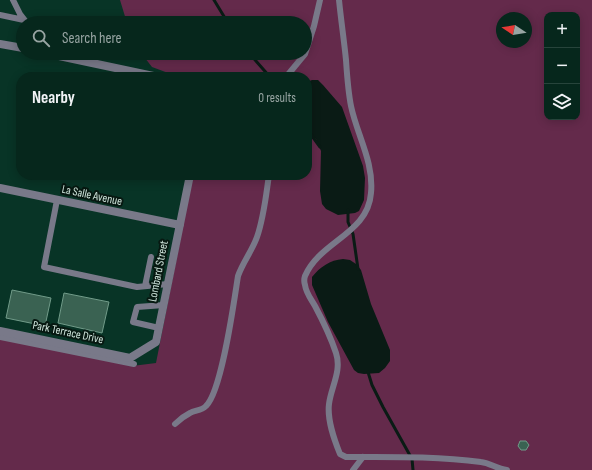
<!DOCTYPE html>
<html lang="en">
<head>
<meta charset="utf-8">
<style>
  body { margin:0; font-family:"Sofia Sans Condensed",sans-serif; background:#0f2f25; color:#f1f3f6 }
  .controls { position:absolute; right:12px; top:12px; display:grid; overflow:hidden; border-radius:8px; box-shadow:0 2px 10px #0003 }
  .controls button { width:36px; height:36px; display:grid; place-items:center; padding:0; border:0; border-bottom:1px solid #27443b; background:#06271c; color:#f1f3f6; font:20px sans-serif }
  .compass { position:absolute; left:496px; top:12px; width:36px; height:36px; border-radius:50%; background:#06271c; box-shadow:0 2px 10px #0003; rotate:282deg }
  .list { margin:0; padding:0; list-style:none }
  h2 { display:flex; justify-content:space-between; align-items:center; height:52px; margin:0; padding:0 16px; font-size:17px }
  h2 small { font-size:13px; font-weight:400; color:#98a5a3 }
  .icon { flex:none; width:22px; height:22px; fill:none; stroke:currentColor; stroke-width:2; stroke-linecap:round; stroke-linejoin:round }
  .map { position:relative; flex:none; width:592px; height:470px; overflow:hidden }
  .search { position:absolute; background:#06271c; box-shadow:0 2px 10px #0003; left:16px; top:16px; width:296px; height:44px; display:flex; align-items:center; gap:10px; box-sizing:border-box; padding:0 14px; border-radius:22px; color:#98a5a3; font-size:15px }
  .panel { position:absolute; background:#06271c; box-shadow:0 2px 10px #0003; left:16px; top:72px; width:296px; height:108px; border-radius:16px }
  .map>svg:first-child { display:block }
</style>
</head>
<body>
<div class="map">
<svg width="592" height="470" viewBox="0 0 592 470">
  <rect width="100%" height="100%" fill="#083426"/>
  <path fill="#642a4b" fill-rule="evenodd" d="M120,0H592V470H0V337L132,366L156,363L193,175H307V77H179L152,67L141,53H305V23H127ZM547,15H577V117H547ZM502,18H526V42H502Z"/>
  <path fill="#0a1b15" d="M312,80H318L323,85L342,107L363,166L365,178L364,200L359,211L355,213L338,215L326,209L322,204L320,191L321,151L316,139L307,132V82Z
    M343,259L350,260L356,264L361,270L371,304L390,350V361L385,368L379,373L364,374L358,373L354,370L328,322L312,285V277C320,267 330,260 343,259Z"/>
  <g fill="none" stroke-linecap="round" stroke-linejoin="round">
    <path stroke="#0a1b15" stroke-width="3" d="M214,0L228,23
      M249,53L270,77
      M307,129L320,147
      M348,210V222L353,234L358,269
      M368,372L372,385L383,407L412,459L413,470"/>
  </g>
  <path fill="#3a6252" stroke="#719b89" d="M12,290L51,298L45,326L6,318Z
    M64,293L109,302L102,333L58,323Z
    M520,441H526L529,445L526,450H521L518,446Z"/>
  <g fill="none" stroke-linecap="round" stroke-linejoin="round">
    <path stroke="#797989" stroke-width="6" d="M13,0L20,14L27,23
      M339,0C341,20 344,40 346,60C347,75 348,91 351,106C357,135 374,162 371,193C368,234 320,241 305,276C304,279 304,282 305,285C306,293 311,299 315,306C323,321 331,338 336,353C342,371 331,387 329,404C327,420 334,439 340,454L346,457C391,457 437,456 481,462C490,463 497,469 507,470
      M0,15L24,20
      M286,77L305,54L314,26L320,0
      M57,200L44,267L137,287L168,284
      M145,286L151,257
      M159,328L133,322L137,307L164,305
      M0,337L134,364
      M175,424C179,420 184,416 190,413C195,410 201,411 206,406C222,391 234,301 238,276C243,262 252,251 257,237C264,217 266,195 269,175
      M353,470L363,457"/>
    <path stroke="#797989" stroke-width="8" d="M0,44L23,48
      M45,53L158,77
      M0,188L180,225
      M0,331L130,358L156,342L190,175"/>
  </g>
  <g text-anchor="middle" stroke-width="4" stroke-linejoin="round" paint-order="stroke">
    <g font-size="12" fill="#cee3da" stroke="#071811">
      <text transform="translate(92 195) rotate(12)" y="4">La Salle Avenue</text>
      <text transform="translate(158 271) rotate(-79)" y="4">Lombard Street</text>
      <text transform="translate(68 332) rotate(12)" y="4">Park Terrace Drive</text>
    </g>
  </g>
</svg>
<div class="controls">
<button>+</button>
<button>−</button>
<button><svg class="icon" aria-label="layers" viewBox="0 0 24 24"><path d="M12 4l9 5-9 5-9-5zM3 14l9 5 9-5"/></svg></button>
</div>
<svg class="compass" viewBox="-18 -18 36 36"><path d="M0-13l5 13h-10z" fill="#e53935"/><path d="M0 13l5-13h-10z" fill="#98a5a3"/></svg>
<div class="search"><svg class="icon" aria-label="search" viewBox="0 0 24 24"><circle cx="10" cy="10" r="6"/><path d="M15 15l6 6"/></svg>Search here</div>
<section class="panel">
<h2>Nearby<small>0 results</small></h2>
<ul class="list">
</ul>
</section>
</div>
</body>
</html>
